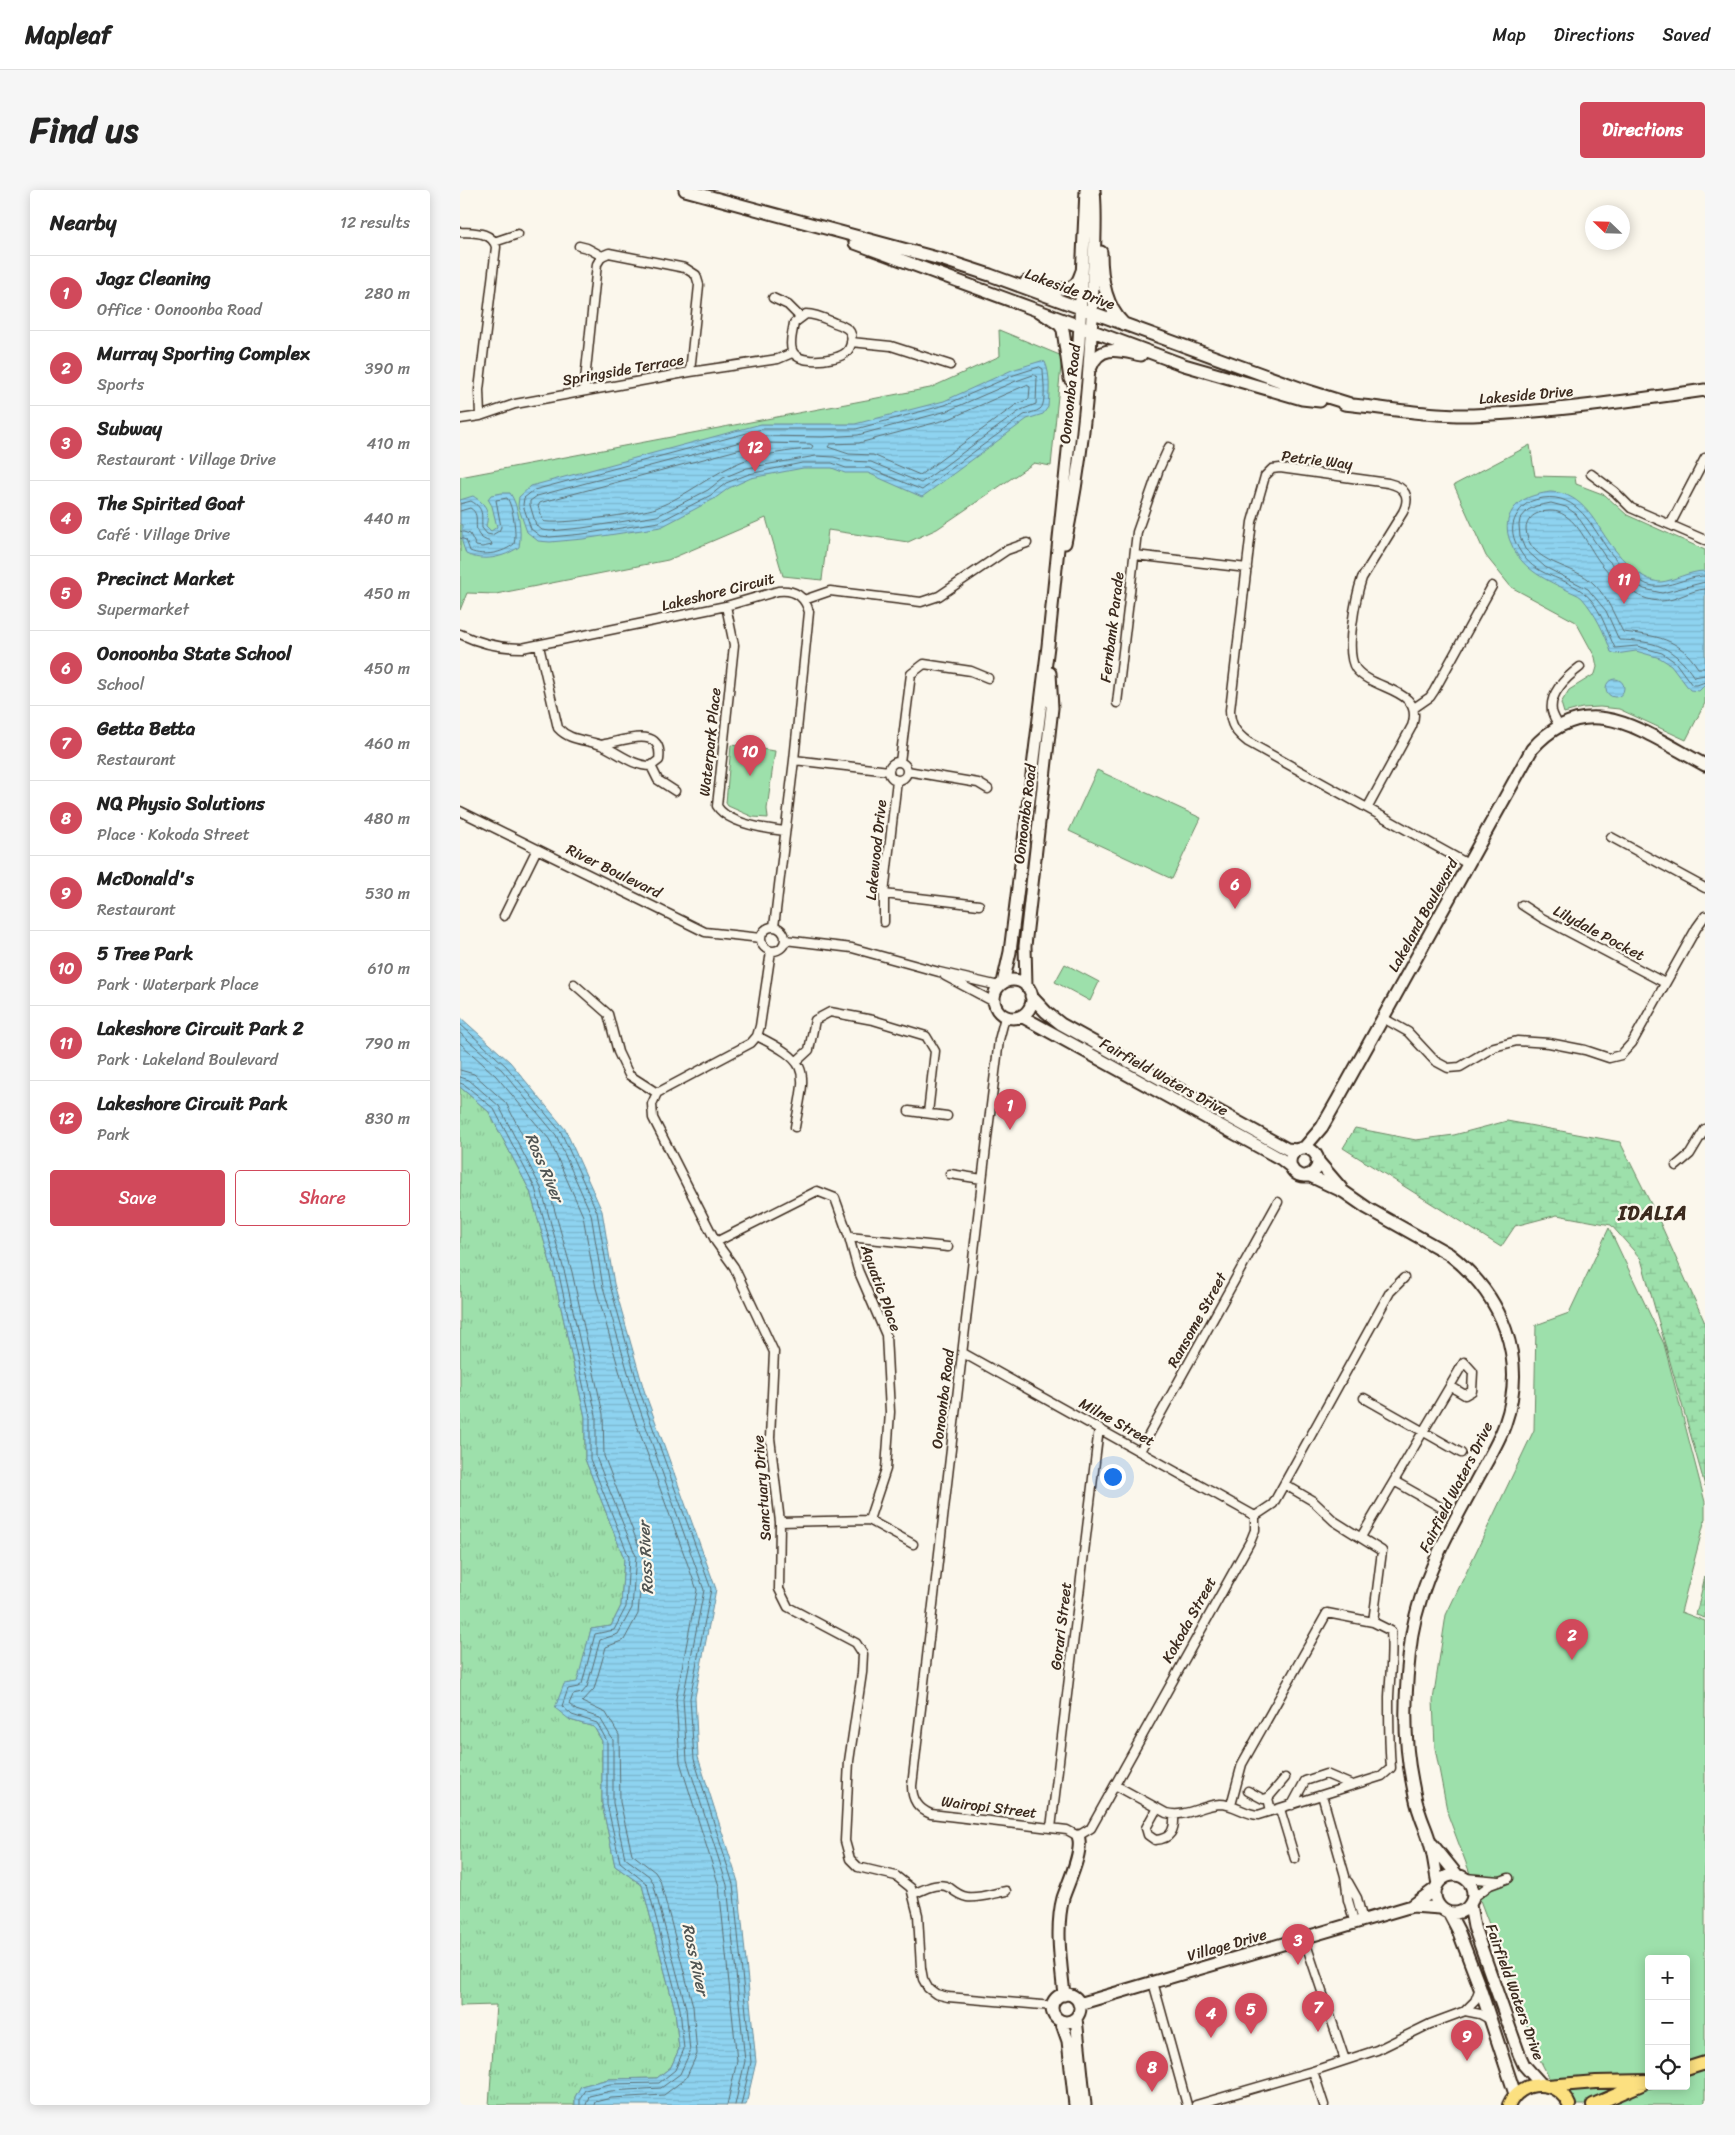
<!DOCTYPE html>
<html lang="en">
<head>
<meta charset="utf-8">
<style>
  body { margin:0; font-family:Sriracha,sans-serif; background:#f6f6f6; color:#222 }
  .controls { position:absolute; right:15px; bottom:15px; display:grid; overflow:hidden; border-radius:5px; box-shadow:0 2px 12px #0003 }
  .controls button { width:45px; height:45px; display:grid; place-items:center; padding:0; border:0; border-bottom:1px solid #e0e0e0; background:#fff; color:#222; font:25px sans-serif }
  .compass { position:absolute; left:1125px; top:15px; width:45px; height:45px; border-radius:50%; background:#fff; box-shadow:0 2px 12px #0003; rotate:293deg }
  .you { position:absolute; left:652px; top:1286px; width:18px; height:18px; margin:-12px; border:4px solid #fff; border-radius:50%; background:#1a73e8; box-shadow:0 0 0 8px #1a73e833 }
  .badge { display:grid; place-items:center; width:32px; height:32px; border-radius:50%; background:#d1495b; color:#fff; font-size:16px; font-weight:700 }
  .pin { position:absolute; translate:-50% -41px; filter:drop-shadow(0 1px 2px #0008) }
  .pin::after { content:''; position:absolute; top:26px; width:18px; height:15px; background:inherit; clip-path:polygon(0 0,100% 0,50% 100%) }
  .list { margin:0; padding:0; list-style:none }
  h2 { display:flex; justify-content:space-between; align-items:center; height:65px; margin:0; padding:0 20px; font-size:21px }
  h2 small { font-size:16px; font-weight:400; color:#767676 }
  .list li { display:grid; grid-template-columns:32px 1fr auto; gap:15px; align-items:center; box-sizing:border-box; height:75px; padding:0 20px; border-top:1px solid #e0e0e0 }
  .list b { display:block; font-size:19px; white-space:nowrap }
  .list p { margin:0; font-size:16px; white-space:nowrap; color:#767676 }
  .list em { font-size:16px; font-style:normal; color:#767676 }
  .actions { display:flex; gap:10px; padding:15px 20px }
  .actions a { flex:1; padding:11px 0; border:1px solid #d1495b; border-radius:5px; text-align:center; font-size:18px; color:#d1495b }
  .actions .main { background:#d1495b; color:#fff }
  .icon { flex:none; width:28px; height:28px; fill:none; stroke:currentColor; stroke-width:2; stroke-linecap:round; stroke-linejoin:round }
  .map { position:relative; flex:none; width:1245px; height:1915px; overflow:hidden; border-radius:5px }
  header { display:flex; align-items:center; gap:30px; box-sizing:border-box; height:70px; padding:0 25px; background:#fff; border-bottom:1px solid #e0e0e0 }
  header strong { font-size:24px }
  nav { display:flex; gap:28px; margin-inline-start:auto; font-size:18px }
  .intro { display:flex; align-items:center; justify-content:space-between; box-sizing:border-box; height:120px; padding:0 30px }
  h1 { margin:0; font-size:35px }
  .button { padding:12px 22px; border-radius:5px; background:#d1495b; color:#fff; font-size:18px; font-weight:700 }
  main { display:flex; gap:30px; padding:0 30px }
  aside { flex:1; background:#fff; border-radius:5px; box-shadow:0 2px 12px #0003 }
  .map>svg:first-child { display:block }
</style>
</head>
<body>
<header>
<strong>Mapleaf</strong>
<nav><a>Map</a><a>Directions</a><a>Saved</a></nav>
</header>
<div class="intro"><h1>Find us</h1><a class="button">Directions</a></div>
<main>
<aside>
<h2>Nearby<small>12 results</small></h2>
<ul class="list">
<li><span class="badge">1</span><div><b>Jagz Cleaning</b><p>Office · Oonoonba Road</p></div><em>280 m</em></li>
<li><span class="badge">2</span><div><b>Murray Sporting Complex</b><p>Sports</p></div><em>390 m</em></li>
<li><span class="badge">3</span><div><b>Subway</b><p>Restaurant · Village Drive</p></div><em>410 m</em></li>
<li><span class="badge">4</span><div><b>The Spirited Goat</b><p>Café · Village Drive</p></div><em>440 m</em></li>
<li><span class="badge">5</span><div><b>Precinct Market</b><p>Supermarket</p></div><em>450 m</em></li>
<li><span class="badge">6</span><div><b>Oonoonba State School</b><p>School</p></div><em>450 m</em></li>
<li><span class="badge">7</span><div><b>Getta Betta</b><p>Restaurant</p></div><em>460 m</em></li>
<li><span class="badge">8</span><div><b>NQ Physio Solutions</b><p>Place · Kokoda Street</p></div><em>480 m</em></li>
<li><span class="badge">9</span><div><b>McDonald's</b><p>Restaurant</p></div><em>530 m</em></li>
<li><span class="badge">10</span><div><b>5 Tree Park</b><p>Park · Waterpark Place</p></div><em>610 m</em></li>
<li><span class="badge">11</span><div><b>Lakeshore Circuit Park 2</b><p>Park · Lakeland Boulevard</p></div><em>790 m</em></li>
<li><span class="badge">12</span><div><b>Lakeshore Circuit Park</b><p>Park</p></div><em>830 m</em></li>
</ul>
<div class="actions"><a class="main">Save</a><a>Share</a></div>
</aside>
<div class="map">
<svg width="1245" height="1915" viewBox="0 0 1245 1915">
  <defs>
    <pattern id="grass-tufts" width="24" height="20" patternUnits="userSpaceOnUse" patternTransform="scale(1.25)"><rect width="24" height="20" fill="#9de0ab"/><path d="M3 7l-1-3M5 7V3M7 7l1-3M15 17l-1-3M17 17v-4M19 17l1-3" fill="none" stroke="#88c093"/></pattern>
    <pattern id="wetland-marsh" width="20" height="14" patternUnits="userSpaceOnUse" patternTransform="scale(1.25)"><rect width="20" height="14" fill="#9de0ab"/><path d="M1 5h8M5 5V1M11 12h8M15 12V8" fill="none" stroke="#88c093"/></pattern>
    <pattern id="water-rules" width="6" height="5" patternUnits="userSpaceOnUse" patternTransform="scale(1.25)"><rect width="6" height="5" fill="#8ed3f0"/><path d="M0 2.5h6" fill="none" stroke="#7bb5cd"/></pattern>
  </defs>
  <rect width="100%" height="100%" fill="#fbf7ec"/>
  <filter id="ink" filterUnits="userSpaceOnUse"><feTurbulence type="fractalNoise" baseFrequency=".02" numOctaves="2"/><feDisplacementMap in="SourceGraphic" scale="10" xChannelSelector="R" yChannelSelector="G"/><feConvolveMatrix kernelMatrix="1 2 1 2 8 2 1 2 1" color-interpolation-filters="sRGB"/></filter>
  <g filter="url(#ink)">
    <path fill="url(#grass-tufts)" stroke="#6c8564" d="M0,897L29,922L70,1001L94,1086L125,1227V1269L164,1368L161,1416L151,1436L131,1439L110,1530L134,1537L142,1551V1614L155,1676L182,1695L215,1820L219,1859L211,1877L197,1888L149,1889L121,1896L115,1907V1915H29L36,1815L0,1816Z"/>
    <path fill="url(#wetland-marsh)" stroke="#6c8564" d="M1047,931L1160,952L1198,1028L1245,1133V1296L1181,1069L1151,1035L1097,1025L1055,1036L1041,1057L883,958L895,938L956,950L994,945Z
      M1245,1386V1428L1236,1425Z"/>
    <path fill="#9de0ab" stroke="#6c8564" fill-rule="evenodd" d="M539,140L602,166L591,276L574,273L477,339L448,352L368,340L362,390L323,386L306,328L208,370L36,404L7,403L0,420V287L470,198L540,166Z
      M1070,255L1075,286L1115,287L1116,294L1145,305L1167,325L1245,360V513L1226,550L1159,519L1140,517L1122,518L1104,523L1101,513L1109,500L1135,484L1137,477L1135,467L1116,432L1051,397L1026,366L994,295Z
      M271,555L315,561L307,619L308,628L293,627L268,616L266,613Z
      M637,580L741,628L712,689L609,641Z
      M605,774L639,792L630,811L595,792Z
      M1149,1038L1204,1154L1245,1312V1329L1221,1422L1245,1431V1915H1103L1080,1870L988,1625L975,1558L973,1510L986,1425L1074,1240L1076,1135L1109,1123ZM1189,1769H1226V1896H1189Z"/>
    <path fill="url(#water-rules)" stroke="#6d8f9c" d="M581,171L585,172C591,185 589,203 588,217L583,224L567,229L462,307L408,283H385L372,278H343L291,288L269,298L254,309L201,337L123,349L90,352L78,351L67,342L58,316L59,307L71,296L301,234H395L484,211L552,180Z
      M1090,302C1125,302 1136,337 1155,360C1163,370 1172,379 1183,386C1188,389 1195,392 1201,392C1213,391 1229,381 1245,381V495L1239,501L1230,500L1211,475L1200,468L1176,461L1156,464L1151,462C1145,443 1135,423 1122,408C1118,404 1110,402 1105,399C1082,388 1061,378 1051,353C1047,345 1046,335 1049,327C1056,309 1072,305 1090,302Z
      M42,303H50C59,316 62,342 59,357C43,368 23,372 6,364L2,352V335L0,334V310L13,306C26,314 30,321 26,336L31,341L37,337L32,316L28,309L31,305Z
      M1146 498a9 9 0 1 1 18 0a9 9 0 1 1-18 0Z
      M0,827L50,872L105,939L142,1021L154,1094L184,1200L256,1399L235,1507L238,1567L278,1692L296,1872L286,1915H115V1907L121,1896L149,1889L197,1888L211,1877L219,1859L215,1820L182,1695L155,1676L142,1614V1551L134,1537L110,1530L95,1518L104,1494L117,1492L131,1439L151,1436L161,1416L164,1368L125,1269V1227L94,1086L70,1001L29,922L0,897Z"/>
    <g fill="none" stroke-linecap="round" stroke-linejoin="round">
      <path stroke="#5c6e72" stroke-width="1" d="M580,177L583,179C583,187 587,214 580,219C576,222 569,223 564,225L462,300L409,278H386L372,273H342L289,284L266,293L251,305L199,332L123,344L90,347L80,346L71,339L63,315L64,308L74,300L302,239H396L485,215L554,185Z
        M574,185L577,187L576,214L561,220L461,293L411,272L388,271L374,267L356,266L287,278L263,288L248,300L197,326L122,338L90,341L82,340L76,335L70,315V311L77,306L303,246L363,247L398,245L487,221L556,191Z
        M567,195L570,197L569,209L557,214L460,285L413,265L389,264L368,257L370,254L399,253L489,229Z
        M304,253L350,254L353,256L351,259C332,260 300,265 283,271C252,283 227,306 196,318C183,323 93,336 83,331L78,316L80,313Z
        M0,314L11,311C25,319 21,325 22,338L27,344L32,345L39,341L41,337L36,310L47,308C53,316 57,344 54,354C43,363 24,367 10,361L6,350L0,348
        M0,321L10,318C25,326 5,345 31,352L32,355L22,357L16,356L10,344L0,341
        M1245,386C1225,386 1205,402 1186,394C1172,387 1158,373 1149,361C1132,337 1118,303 1083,308C1072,310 1064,313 1058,323C1052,332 1051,341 1055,351C1070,388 1098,383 1123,402C1140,415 1146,440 1155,458L1177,456L1202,463L1215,472L1232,495H1237L1245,492
        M1245,392L1202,403L1184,399L1168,389L1146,368L1116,324L1106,317L1091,313L1076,316L1068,320L1060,329L1059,335L1060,347L1065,359L1085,377L1128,399L1146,421L1159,450C1195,451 1213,456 1234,487L1245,485
        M1245,399C1230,400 1216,411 1201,411C1176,411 1153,389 1139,371C1127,355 1118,329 1098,322C1092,320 1082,321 1076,324C1071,326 1066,333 1066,339C1068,375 1115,374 1134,394C1148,408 1154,425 1163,442C1196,446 1218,447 1238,478H1245
        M0,834L46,876L101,942L137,1022L150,1095L180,1202L251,1399L230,1508L234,1569L273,1694L291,1872L281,1915
        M0,843L42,880L96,945L131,1024L143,1097L174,1203L244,1400L223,1508L227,1570L267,1695L285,1871L275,1915
        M0,853L36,886L89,949L123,1026L136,1098L166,1205L237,1400L216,1509L220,1572L259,1696L277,1871L267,1915
        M0,880L14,884L46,913L87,993L112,1082L143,1224L144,1266L183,1367L178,1424L164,1450L146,1457L134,1499L122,1512L146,1523L159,1545L160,1612L172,1664L195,1682L200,1690L233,1816L237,1864L226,1888L204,1905L151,1908L135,1912L134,1915
        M0,887L9,890L39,916L81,998L105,1084L136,1225V1267L176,1366L172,1418L158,1444L140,1450L127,1497L122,1503L113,1505L109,1514L116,1520L140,1528L153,1550V1613L165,1668L189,1686L193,1692L226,1818L230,1862L220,1884L201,1898L151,1901L129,1906L126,1915
        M0,893L5,895L34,919L75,998L99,1085L130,1226V1269L169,1367L166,1417L154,1440L135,1444L122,1494L118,1497L108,1499L102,1516L112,1525L137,1533L147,1551V1614L160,1672L187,1694L220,1819L224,1859L215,1880L199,1893L150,1894L125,1900L120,1908V1915"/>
      <g stroke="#3b2a1e" stroke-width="11">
        <path id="street" d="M0,42C13,43 32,41 36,57L19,200L20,226
          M34,52L58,44
          M119,56L127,58L142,66
          M313,108L328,115L340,127
          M346,124C356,124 366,129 375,133C379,134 383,136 386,138C395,143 392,159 384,164C373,171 337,175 332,160C329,152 333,141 334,133Z
          M391,152L431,156L490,175
          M124,200L137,74L142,66L149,63L225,78L236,85L239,95L230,182
          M0,229L20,226L55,214L230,182L318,169L332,163
          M1131,284L1155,302L1171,318L1245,350
          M1210,335L1245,268
          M675,365L787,378
          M344,410L370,401L461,412L479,406L547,360L567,353
          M266,416L274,455L257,616C268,634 306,639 325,641
          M0,444C21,454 40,458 62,458L266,416L318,401C334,399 345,406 349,422L334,570L314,737
          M79,456L98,538C110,551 125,549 141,555C158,562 172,576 191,576L199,570C204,534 162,551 141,555
          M657,513L677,342L699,279L709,257
          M954,518L970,507L974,501L1032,396
          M1099,536C1096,531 1093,526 1092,521C1089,503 1108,486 1120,477
          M334,570L429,581
          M440,572L451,484L464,474L511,481L528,488
          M429 581a9 9 0 1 1 18 0a9 9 0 1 1-18 0Z
          M191,576L198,590L215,601
          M447,581L518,593L528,599
          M908,617L952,536C965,498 913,501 896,479C884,463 896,406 902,388L943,322C951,306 945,297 928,293L820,278L812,279L805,286L792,332L770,520C770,535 776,543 788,552L1008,674
          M0,621L245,742L301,748
          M1151,647L1245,698
          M424,704L519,715
          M1062,715L1082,728L1205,793
          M44,726L77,659
          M424,732V704L437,590
          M301 749a12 12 0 1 1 24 0a12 12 0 1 1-24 0Z
          M325,750L392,758L479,782L539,796
          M311,761L300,836L297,846L291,853L197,903L192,914L193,928L256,1052L274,1077L314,1162L310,1248L320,1332L319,1399L328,1417L396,1453L403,1464L402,1483L389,1571L385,1651L390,1669L398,1677L436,1686L451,1698L458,1725L461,1778L463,1789L468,1798L476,1804L488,1807L593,1816
          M485,786L534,812
          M114,794L148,824L158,862L169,885L197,903
          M545,827L539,850L528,940L452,1596C452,1610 458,1619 471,1624L607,1640L618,1646L631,1638L791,1350L795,1340V1326
          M923,828L948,842L975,871L988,878L1000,877L1034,857L1057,851L1089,853L1125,860L1149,868L1161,865L1172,853L1237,737L1245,726
          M297,846C353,874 345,880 335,937
          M337,871L349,860L355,830L370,822L413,830L466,846L475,861L468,923
          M449,921L487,926
          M1216,976L1230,964L1245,939
          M490,984L522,989
          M389,1047L488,1057
          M256,1052L357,1001L375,1008L389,1047L398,1080L426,1145L430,1222L426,1279L409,1330
          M503,1163L795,1326
          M904,1208L1001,1263
          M680,1261L818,1012
          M934,1291L982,1318
          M795,1326L813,1314L930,1102L944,1088
          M320,1332L409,1330L453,1354
          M901,1347L990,1196L1004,1172L1013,1182L1012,1201L1005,1205L990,1196
          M655,1595L706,1623C726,1628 741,1615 760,1614C774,1614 784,1624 798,1625L922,1586L931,1578C929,1555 929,1531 929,1507C930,1485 933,1464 931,1441L913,1432L922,1361L874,1331L853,1311L824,1294
          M788,1601L803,1609L808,1608L811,1621
          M862,1605L885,1686L888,1710L895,1734
          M808,1608L825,1588
          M771,1615L782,1574L867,1423L913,1432
          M832,1615L845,1591L866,1584L892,1595
          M697,1618L686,1638L688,1645L695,1650C711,1649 715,1640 714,1625
          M820,1619L835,1669
          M591,1638L639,1238
          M1005,1688L1039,1691
          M888,1692L897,1708L903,1731
          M453,1704C465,1699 478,1691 490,1698C495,1702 501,1706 507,1707C519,1709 534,1703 546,1701
          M1013,1708L1030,1695L1049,1688
          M844,1748L885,1870
          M693,1792L727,1915
          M1005,1821L1015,1811L1020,1798
          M853,1881L864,1915
          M736,1915L853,1881L917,1860L970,1834L1005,1821L1020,1824L1031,1830"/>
      </g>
      <g stroke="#3b2a1e" stroke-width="15">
        <path id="secondary" d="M225,0L484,70L530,85L845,200L890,214
          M395,53L579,121L600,135L603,140L610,189
          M641,62C641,88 645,115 663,133
          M566,92C579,95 603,104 614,95C619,92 620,85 622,81
          M579,121L724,175L842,209L860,211
          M631,177C640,153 661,161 681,165
          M884,214C926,218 970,226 1013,225C1091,222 1168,211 1245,200
          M605,353C622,271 631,179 633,95C634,64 637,32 634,0
          M534 809a19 19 0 1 1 38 0a19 19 0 1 1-38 0Z
          M543,793L550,762L588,456L619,153L626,0
          M566,796L565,756L592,518L590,483
          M571,806L586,822L601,834L827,959L837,960
          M561,826L821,969L831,977
          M844,958L862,937L878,909L1072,559C1128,495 1186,544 1245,575
          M830 972a14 14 0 1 1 28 0a14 14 0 1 1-28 0Z
          M857,970L881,998
          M848,985L884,1002L907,1018L989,1064C1042,1105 1068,1168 1045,1234C1038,1255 1024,1275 1014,1295C988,1342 961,1391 952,1444C945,1493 942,1543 952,1591C954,1602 956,1614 960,1624C963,1634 968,1643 970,1653C974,1666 975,1680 978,1694
          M972,1654L997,1685
          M975 1704a19 19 0 1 1 38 0a19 19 0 1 1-38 0Z
          M1010,1715L1014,1737L1059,1864L1064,1875L1081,1894
          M952,1716L980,1718
          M989,1723L998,1740L1020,1798L1055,1904
          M592 1818a14 14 0 1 1 28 0a14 14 0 1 1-28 0Z
          M604,1805C601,1774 595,1738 603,1708C608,1693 624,1660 618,1646
          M619,1814L952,1716L975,1699
          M616,1828L625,1915
          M601,1831L608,1851L615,1915"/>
      </g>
      <g stroke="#3b2a1e" stroke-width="16">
        <path id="primary" d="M1226,1879L1245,1873
          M1088,1896L1136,1892L1189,1891
          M1049,1915C1060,1889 1098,1888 1109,1915
          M1133,1915L1182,1894"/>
      </g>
      <use href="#street" stroke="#fbf7ec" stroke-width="8"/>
      <use href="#secondary" stroke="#fbf7ec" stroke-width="11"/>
      <use href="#primary" stroke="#fce080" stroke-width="12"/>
    </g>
  </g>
  <g text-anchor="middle" stroke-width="4.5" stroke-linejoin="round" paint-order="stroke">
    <g font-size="15" fill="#3b2a1e" stroke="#fbf7ec">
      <text transform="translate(610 99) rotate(20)" y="5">Lakeside Drive</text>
      <text transform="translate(163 180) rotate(-10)" y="5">Springside Terrace</text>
      <text transform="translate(610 204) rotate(-84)" y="5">Oonoonba Road</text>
      <text transform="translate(1066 205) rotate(-5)" y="5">Lakeside Drive</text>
      <text transform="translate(857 270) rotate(7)" y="5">Petrie Way</text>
      <text transform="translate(258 402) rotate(-14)" y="5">Lakeshore Circuit</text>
      <text transform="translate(652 437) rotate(-83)" y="5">Fernbank Parade</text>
      <text transform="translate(250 552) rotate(-84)" y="5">Waterpark Place</text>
      <text transform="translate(565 624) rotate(-83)" y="5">Oonoonba Road</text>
      <text transform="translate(416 660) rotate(-84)" y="5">Lakewood Drive</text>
      <text transform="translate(154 681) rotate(26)" y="5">River Boulevard</text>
      <text transform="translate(963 725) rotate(-61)" y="5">Lakeland Boulevard</text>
      <text transform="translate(1139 743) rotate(28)" y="5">Lilydale Pocket</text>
      <text transform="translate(704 887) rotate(29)" y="5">Fairfield Waters Drive</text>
      <text transform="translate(421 1098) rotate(70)" y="5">Aquatic Place</text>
      <text transform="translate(737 1130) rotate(-61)" y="5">Ransome Street</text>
      <text transform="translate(483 1209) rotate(-83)" y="5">Oonoonba Road</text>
      <text transform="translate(657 1232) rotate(29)" y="5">Milne Street</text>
      <text transform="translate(996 1297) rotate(-63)" y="5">Fairfield Waters Drive</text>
      <text transform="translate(302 1298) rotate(-94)" y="5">Sanctuary Drive</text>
      <text transform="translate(729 1430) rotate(-61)" y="5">Kokoda Street</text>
      <text transform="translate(601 1436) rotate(-83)" y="5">Gorari Street</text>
      <text transform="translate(529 1617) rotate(7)" y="5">Wairopi Street</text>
      <text transform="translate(767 1755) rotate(-16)" y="5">Village Drive</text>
      <text transform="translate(1055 1802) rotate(70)" y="5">Fairfield Waters Drive</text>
    </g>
    <g font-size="16" font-style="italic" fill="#505452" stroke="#fbf7ec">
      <text transform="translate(85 977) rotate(67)" y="6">Ross River</text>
      <text transform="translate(185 1368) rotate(-93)" y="6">Ross River</text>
      <text transform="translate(236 1769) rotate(78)" y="6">Ross River</text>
    </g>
    <g font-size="20" font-weight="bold" letter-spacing="1" fill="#3b2a1e" stroke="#fbf7ec">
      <text x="1193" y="1030">IDALIA</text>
    </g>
  </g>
</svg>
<div class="controls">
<button>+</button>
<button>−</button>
<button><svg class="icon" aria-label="locate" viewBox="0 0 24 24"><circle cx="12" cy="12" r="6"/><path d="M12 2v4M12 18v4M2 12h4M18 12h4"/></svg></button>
</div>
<svg class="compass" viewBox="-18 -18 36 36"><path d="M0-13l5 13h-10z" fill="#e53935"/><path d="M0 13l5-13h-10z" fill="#767676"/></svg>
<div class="you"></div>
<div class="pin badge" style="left:550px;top:940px">1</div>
<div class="pin badge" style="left:1112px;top:1470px">2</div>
<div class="pin badge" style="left:838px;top:1775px">3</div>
<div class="pin badge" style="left:751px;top:1848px">4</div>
<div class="pin badge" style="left:791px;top:1844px">5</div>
<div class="pin badge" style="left:775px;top:719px">6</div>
<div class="pin badge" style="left:858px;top:1842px">7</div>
<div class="pin badge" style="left:692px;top:1902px">8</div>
<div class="pin badge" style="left:1007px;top:1871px">9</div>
<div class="pin badge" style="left:290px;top:586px">10</div>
<div class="pin badge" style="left:1164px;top:414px">11</div>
<div class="pin badge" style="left:295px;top:282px">12</div>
</div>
</main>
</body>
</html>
